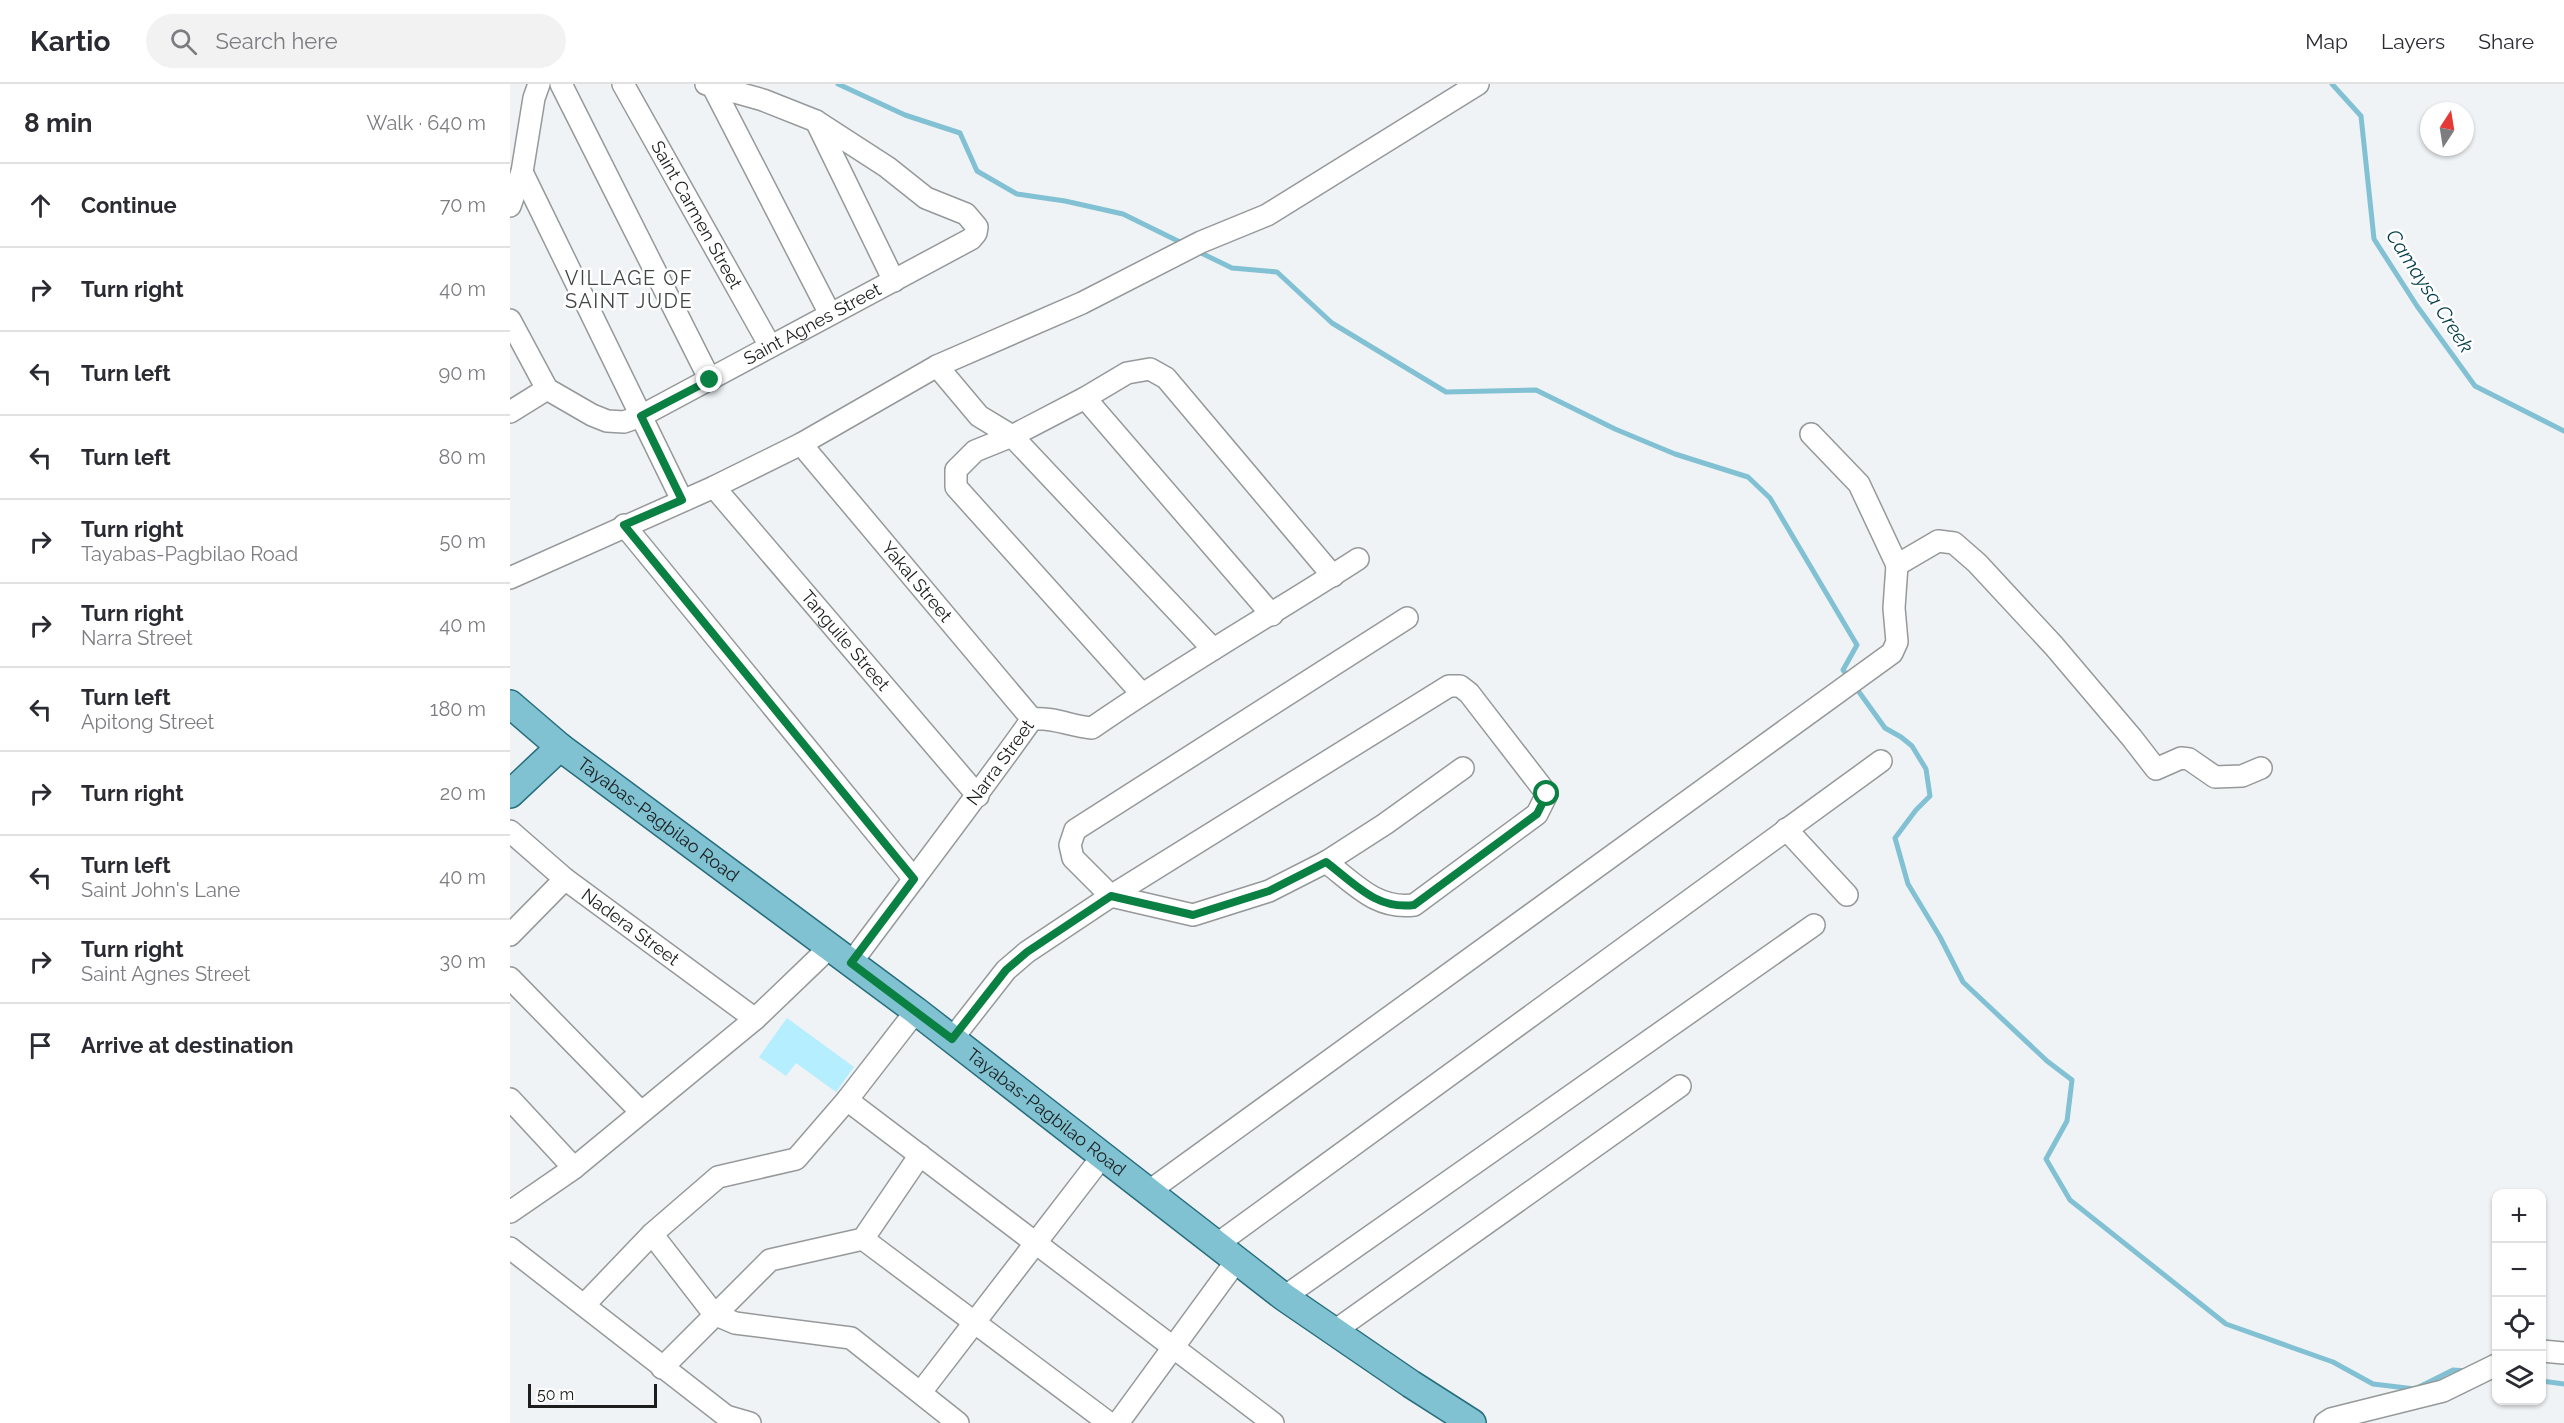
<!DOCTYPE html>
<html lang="en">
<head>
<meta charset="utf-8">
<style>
  body { margin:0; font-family:Raleway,sans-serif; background:#f2f2f3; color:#2b2b33 }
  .controls { position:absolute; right:18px; bottom:18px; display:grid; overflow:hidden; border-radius:12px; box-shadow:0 2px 4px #0004 }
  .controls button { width:54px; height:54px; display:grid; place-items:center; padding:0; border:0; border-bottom:2px solid #e1e1e2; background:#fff; color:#2b2b33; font:30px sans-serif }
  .compass { position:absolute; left:1910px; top:18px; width:54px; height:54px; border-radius:50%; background:#fff; box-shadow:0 2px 4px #0004; rotate:12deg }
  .scale { position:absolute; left:18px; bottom:15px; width:129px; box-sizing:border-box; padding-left:6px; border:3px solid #1c1e1e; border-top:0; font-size:16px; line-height:21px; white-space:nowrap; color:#1c1e1e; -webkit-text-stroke:4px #fff; paint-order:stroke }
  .stop { position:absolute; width:18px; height:18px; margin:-14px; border:4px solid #0b8043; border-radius:50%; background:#fff }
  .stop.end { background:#0b8043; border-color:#fff; box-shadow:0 2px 6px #0008 }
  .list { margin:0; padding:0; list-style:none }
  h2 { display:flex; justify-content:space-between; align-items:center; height:78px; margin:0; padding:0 24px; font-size:26px }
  h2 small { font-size:20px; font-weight:400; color:#7c7c81 }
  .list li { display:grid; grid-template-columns:39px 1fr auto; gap:18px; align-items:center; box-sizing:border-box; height:84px; padding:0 24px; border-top:2px solid #e1e1e2 }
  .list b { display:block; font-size:22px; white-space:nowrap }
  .list p { margin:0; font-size:20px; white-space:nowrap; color:#7c7c81 }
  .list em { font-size:20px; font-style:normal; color:#7c7c81 }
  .icon { flex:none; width:33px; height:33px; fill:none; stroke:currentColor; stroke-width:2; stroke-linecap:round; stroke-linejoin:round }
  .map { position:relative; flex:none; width:2054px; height:1339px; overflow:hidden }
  header { display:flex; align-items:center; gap:36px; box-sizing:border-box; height:84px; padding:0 30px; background:#fff; border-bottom:2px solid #e1e1e2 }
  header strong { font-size:28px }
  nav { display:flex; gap:33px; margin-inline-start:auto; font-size:21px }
  .search { width:420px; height:54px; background:#f2f2f3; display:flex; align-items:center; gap:15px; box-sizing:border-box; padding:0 21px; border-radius:33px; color:#7c7c81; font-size:22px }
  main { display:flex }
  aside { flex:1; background:#fff }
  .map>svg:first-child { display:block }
</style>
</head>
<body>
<header>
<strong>Kartio</strong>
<div class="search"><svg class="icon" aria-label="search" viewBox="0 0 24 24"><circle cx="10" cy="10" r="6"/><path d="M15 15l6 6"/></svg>Search here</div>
<nav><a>Map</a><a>Layers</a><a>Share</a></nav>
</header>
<main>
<aside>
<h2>8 min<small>Walk · 640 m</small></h2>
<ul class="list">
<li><svg class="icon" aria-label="ahead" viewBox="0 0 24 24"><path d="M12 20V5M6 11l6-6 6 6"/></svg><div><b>Continue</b></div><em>70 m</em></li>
<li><svg class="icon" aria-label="right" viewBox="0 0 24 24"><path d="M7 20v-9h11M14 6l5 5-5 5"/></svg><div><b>Turn right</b></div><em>40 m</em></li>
<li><svg class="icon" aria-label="left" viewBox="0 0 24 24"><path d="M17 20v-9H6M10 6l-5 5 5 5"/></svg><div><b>Turn left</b></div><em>90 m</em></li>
<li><svg class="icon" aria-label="left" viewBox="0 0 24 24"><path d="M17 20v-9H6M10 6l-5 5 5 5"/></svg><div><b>Turn left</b></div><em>80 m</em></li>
<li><svg class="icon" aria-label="right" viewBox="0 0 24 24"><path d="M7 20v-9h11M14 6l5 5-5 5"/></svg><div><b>Turn right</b><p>Tayabas-Pagbilao Road</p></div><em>50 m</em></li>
<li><svg class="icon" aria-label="right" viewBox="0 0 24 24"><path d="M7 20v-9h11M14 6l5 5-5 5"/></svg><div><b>Turn right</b><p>Narra Street</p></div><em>40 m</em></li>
<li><svg class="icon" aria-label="left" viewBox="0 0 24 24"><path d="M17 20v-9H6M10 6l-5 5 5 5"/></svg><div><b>Turn left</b><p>Apitong Street</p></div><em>180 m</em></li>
<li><svg class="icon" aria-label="right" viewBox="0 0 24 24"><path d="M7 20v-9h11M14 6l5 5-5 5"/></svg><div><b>Turn right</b></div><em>20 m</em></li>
<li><svg class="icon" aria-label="left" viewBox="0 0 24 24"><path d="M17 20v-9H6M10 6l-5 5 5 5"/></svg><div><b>Turn left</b><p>Saint John's Lane</p></div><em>40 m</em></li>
<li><svg class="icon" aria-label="right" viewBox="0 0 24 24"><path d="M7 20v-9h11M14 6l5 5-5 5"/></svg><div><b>Turn right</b><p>Saint Agnes Street</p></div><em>30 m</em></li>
<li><svg class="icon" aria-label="arrive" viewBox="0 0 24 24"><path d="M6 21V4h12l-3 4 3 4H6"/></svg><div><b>Arrive at destination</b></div></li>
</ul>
</aside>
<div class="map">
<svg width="2054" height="1339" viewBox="0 0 2054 1339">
  <rect width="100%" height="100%" fill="#eff3f5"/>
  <path fill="#b5eefe" d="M277,934L344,983L326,1008L286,979L276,992L249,973Z"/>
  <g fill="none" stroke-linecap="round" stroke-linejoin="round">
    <path stroke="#81c1d3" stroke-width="5" d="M328,0L395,31L450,49L467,87L507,110L555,117L613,130L674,160
      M1822,0L1851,32L1864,155L1907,222L1965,302L2054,347
      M687,167L722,184L767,188L822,239L936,308L1026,306L1105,345L1165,370L1238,393L1260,414L1347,561L1333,586L1339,594
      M1344,601L1375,644L1391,653L1402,662L1416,685L1420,712L1406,726L1385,754L1398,800L1430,853L1453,898L1537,977L1562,996L1557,1037L1536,1075L1560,1116L1716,1240L1823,1278L1863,1300L1905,1305L1943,1286L1957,1287
      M2032,1297L2054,1300"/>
    <g stroke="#95999a" stroke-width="24">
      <g id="minor">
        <path d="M51,0L200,296"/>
        <path id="s1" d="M113,0L260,262"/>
        <path d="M202,1L320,230"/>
        <path d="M306,37L384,197"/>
        <path d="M12,88L172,416"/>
        <path d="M0,122L12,88L24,14L29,0"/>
        <path id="s2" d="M0,236L37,305L82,331L97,337L114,338L131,332L461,155L466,149L467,143L456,130L416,114L377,83L306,37L253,16L196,0"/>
        <path d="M427,282L469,332L502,352L703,565"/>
        <path d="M575,314L762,531"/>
        <path d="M0,328L37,305"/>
        <path d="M1301,350L1349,400L1387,481"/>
        <path id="s3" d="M291,360L522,635"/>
        <path id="s4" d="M204,403L468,712"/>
        <path d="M114,441L404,795"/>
        <path d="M0,494L204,403L291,360L427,282L572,219L691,158L757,131L968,0"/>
        <path d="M897,534L565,746L560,761L563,774L601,812L683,831L759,807L816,778L875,740L953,684"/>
        <path d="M632,610L446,403V386L465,367L502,352L575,314L617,289L640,285L656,294L823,492"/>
        <path d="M1276,745L1337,811"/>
        <path id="s5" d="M0,747L55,795L245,935"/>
        <path d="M0,851L55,795"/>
        <path id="s6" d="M341,879C401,798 463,718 522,635C544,633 560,642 582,644C668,584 760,532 848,475"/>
        <path d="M0,894L131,1028"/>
        <path d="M442,955L496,886L517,868L601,812L939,602H950L959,609L1037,710L1027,730L904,821C866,826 844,799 816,778"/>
        <path d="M0,1015L64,1084"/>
        <path d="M337,1016L763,1339"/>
        <path d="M638,1108L1382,569L1387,558L1384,524L1387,481L1428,457L1444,459L1467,479L1544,562L1622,654L1646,685L1671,674L1679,675L1705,693L1732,692L1751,684"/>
        <path d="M0,1128L64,1084L245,935L319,864"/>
        <path d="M142,1150L204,1230L225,1239L341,1254L448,1339"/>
        <path d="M353,1155L599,1339"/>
        <path d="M706,1161L1371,677"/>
        <path d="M0,1164L216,1332L240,1339"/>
        <path d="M774,1213L1304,841"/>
        <path d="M75,1220L142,1150L208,1093L286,1075L337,1016L406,927"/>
        <path d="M823,1248L1170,1002"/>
        <path d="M2032,1267L2054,1269"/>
        <path d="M152,1284L260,1176L353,1155L410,1071"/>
        <path d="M411,1308L591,1074"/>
        <path d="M608,1339L727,1176"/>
        <path d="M1815,1339L1821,1335L1933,1307L1986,1281"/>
      </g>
    </g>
    <g stroke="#266e7e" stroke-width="30">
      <g id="major">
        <path id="s7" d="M0,620L50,663L406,927L774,1213L901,1300L962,1339"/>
        <path d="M0,710L50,663"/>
      </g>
    </g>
    <use href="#minor" stroke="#fff" stroke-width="21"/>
    <use href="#major" stroke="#80c2d1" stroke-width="27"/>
  </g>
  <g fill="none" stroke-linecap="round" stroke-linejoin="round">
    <path stroke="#0b8043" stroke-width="8" d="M200,296L131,332L172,416L114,441L404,795L341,879L442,955L496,886L517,868L601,812L683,831L759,807L816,778C844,799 866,826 904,821L1027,730L1037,710"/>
  </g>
  <g text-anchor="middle" stroke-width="5" stroke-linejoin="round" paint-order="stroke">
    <g font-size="18" fill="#1c1e1e" stroke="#fff">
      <text dy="6" stroke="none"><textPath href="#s1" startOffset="150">Saint Carmen Street</textPath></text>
      <text dy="6" stroke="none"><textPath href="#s2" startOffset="376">Saint Agnes Street</textPath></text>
      <text dy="6" stroke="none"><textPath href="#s3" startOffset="180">Yakal Street</textPath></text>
      <text dy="6" stroke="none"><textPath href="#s4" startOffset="202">Tanguile Street</textPath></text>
      <text dy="6" stroke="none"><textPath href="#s6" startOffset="250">Narra Street</textPath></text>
      <text dy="6" stroke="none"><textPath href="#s7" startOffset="188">Tayabas-Pagbilao Road</textPath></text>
      <text dy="6" stroke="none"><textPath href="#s5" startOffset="154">Nadera Street</textPath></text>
      <text dy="6" stroke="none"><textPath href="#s7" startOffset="674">Tayabas-Pagbilao Road</textPath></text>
    </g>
    <g font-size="20" letter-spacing="1.5" fill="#404445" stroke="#fff">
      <text x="119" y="201">VILLAGE OF<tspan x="119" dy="23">SAINT JUDE</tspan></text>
    </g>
    <g font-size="20" font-style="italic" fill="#003d4a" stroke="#fff">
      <text transform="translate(1920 207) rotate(57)" y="7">Camaysa Creek</text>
    </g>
  </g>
</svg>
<div class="controls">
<button>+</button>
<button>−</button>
<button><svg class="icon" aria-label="locate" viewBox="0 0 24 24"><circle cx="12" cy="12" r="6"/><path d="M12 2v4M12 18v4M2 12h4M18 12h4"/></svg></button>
<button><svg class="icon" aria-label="layers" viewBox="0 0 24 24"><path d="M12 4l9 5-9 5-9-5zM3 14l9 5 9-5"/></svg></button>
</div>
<svg class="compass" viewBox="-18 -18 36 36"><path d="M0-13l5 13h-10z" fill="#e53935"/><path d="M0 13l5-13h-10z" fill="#7c7c81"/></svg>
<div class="scale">50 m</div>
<div class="stop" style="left:1037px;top:710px"></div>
<div class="stop end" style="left:200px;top:296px"></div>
</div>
</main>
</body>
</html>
